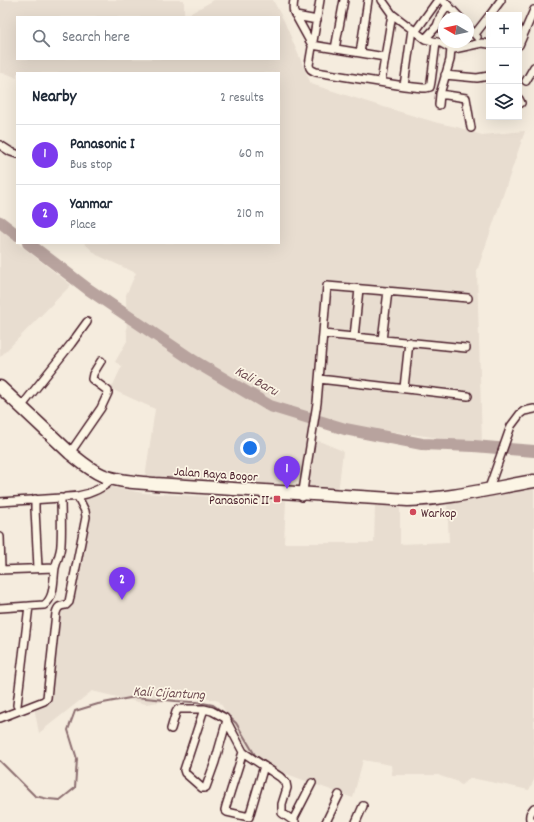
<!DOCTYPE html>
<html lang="en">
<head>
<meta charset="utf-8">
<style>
  body { margin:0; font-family:Dekko,sans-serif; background:#f2f2f3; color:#1f2937 }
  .controls { position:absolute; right:12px; top:12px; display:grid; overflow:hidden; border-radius:0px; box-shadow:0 4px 16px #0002 }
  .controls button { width:36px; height:36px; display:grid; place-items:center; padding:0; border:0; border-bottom:1px solid #e0e1e3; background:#fff; color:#1f2937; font:20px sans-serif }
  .compass { position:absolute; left:438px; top:12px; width:36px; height:36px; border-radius:50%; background:#fff; box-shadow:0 4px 16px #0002; rotate:279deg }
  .you { position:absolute; left:250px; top:448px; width:14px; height:14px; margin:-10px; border:3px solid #fff; border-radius:50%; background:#1a73e8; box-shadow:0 0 0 6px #1a73e833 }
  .badge { display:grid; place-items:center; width:26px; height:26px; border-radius:50%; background:#7c3aed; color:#fff; font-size:13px; font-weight:700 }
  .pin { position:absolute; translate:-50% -33px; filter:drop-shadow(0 1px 2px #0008) }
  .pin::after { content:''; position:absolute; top:21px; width:14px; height:12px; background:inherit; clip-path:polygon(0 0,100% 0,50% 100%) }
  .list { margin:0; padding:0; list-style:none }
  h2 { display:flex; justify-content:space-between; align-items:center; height:52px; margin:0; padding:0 16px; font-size:17px }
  h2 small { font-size:13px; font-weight:400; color:#747a83 }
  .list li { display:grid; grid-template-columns:26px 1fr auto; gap:12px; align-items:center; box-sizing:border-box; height:60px; padding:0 16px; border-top:1px solid #e0e1e3 }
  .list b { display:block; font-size:15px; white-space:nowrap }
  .list p { margin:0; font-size:13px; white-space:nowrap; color:#747a83 }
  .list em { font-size:13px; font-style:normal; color:#747a83 }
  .icon { flex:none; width:22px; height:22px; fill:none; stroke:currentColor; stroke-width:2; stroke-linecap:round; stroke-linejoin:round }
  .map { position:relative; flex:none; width:534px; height:822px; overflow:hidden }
  .search { position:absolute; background:#fff; box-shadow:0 4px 16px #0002; left:16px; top:16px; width:264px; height:44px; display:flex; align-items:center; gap:10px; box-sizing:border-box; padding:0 14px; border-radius:0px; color:#747a83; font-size:15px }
  .panel { position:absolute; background:#fff; box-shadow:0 4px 16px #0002; left:16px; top:72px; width:264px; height:172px; border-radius:0px }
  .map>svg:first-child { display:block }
</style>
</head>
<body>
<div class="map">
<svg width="534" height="822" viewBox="0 0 534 822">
  <rect width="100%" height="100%" fill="#f5ecde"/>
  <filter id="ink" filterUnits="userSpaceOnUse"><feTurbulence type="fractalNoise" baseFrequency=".025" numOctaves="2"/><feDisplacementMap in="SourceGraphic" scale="8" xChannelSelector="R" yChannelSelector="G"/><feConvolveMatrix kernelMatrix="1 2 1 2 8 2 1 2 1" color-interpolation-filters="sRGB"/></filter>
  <g filter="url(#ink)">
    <path fill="#e8ddd0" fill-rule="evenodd" d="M0,0H184V17L214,0H273L284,21L311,84L377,105L438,123L457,127L482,135L525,131L477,271L482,444L318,421L314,439L343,451L338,493L145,478L155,409L111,389L122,366L115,362L127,341L126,295L136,273L97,255L84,243H279V73H17V78L8,74L0,73ZM17,17H279V59H17Z
      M0,229L71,285L0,357Z
      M107,486L143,493L286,501L284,543H374L375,506L400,505V544L449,542L447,502L534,487V780L529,790L471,778L461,785L456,781L443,777L438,775H392L391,765L363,760L353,798L273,769L248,749L219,701L198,696L146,704L92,691L39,733L34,707L46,695L55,604L67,605L87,518L83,494Z"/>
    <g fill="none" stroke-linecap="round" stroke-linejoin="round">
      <path stroke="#8c6e70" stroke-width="2" d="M0,761L35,796L48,799L60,800L75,788L77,759L68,730L75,711L98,704L135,697L176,701L191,702H197L213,705L226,714L236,723L255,755L286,776"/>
      <path stroke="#b8a39e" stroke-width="12" d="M0,222L17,235
        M28,243L88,289L194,361L270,406L345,429L422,444L474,446L534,451"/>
      <g stroke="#4a1f2b" stroke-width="10">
        <path id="street" d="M294,0C293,5 292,12 296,16L312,45L385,57
          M320,0L309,65C310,70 312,70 316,72L404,86L423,88H426L430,87L431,82L436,43
          M382,0L392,14L425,39L441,43L448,47L454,49L482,43L489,44
          M443,0L460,18
          M490,15L501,0
          M296,16L317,20
          M468,27L477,37
          M415,32L438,0
          M475,34L489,16
          M425,39L437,26L441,15L448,5
          M519,45L534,10
          M451,48L450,60L440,94L466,98L471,128
          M335,49L344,0
          M360,53L368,0
          M445,75L477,78L489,76
          M526,81L534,67
          M381,82L392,14
          M404,86L412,29
          M519,99L521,103
          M439,105L440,94
          M0,145L11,152L17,154
          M323,334L466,348
          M354,337L359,289
          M382,340L388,291
          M319,379L468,396
          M404,388L409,342
          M21,407L71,344L87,322
          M70,453L101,408L108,393V391L92,379L93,374L101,361
          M488,491L511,426L520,414L524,411L534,409
          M66,497C81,497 94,493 107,484
          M302,497L317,403L327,286L468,298
          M35,499V509L38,568
          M0,502L61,498C61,513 62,529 61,544C61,552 57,560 55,568C53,580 55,598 44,605L0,608
          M0,537L1,569
          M0,570L55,568
          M17,705L29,606
          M204,709L184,770L185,773L202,788H204L206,787L215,762L227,720
          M0,718L44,701L47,698L56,613C58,606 60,606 66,605L69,602L86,517L85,511L78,497
          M171,729L176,712L178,709H204L212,711L225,718L243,752L247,755L280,777L286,783L287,788L282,804V813L295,822
          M243,752L226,806L225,810L227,812L249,817L264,766
          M534,808C531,812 529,814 530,819L534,822
          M293,820L312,783
          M326,822L339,795
          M356,822L363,806"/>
      </g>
      <g stroke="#4a1f2b" stroke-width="15">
        <path id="highway" d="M0,387L70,453C80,461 90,470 102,475C118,482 137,482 155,484L408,500C450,499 493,488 534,481"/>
      </g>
      <use href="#street" stroke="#fcf5e5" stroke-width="7"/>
      <use href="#highway" stroke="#fcf5e5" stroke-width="12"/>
    </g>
  </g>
  <g fill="#d1495b" stroke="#fcf5e5" stroke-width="1.5">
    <rect x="273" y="495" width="8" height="8" rx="2"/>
    <circle cx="413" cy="512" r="4"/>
  </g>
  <g text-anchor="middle" stroke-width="3.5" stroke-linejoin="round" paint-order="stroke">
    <g font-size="13" fill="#4a1f2b" stroke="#fcf5e5">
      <text transform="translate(216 473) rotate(4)" y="5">Jalan Raya Bogor</text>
    </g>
    <g font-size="13" fill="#4a1f2b" stroke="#fcf5e5" text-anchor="end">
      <text x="269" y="504">Panasonic II</text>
      <text x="421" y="517" text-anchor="start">Warkop</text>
    </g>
    <g font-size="14" font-style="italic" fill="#704d53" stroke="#fcf5e5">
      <text transform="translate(257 380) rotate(29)" y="5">Kali Baru</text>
      <text transform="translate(169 692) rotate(3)" y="5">Kali Cijantung</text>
    </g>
  </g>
</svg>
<div class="controls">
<button>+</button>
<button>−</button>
<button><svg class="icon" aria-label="layers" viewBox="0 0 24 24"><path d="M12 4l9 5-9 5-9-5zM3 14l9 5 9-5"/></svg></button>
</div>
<svg class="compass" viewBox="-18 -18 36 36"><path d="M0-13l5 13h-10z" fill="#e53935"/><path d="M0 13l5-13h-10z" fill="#747a83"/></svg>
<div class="you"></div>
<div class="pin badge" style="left:287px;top:489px">1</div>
<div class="pin badge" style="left:122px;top:600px">2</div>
<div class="search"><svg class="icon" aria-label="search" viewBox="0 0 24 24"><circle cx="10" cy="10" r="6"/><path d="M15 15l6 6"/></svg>Search here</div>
<section class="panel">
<h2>Nearby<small>2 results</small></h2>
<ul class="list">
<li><span class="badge">1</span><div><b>Panasonic I</b><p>Bus stop</p></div><em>60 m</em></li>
<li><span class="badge">2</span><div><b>Yanmar</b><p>Place</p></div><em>210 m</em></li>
</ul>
</section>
</div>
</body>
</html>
